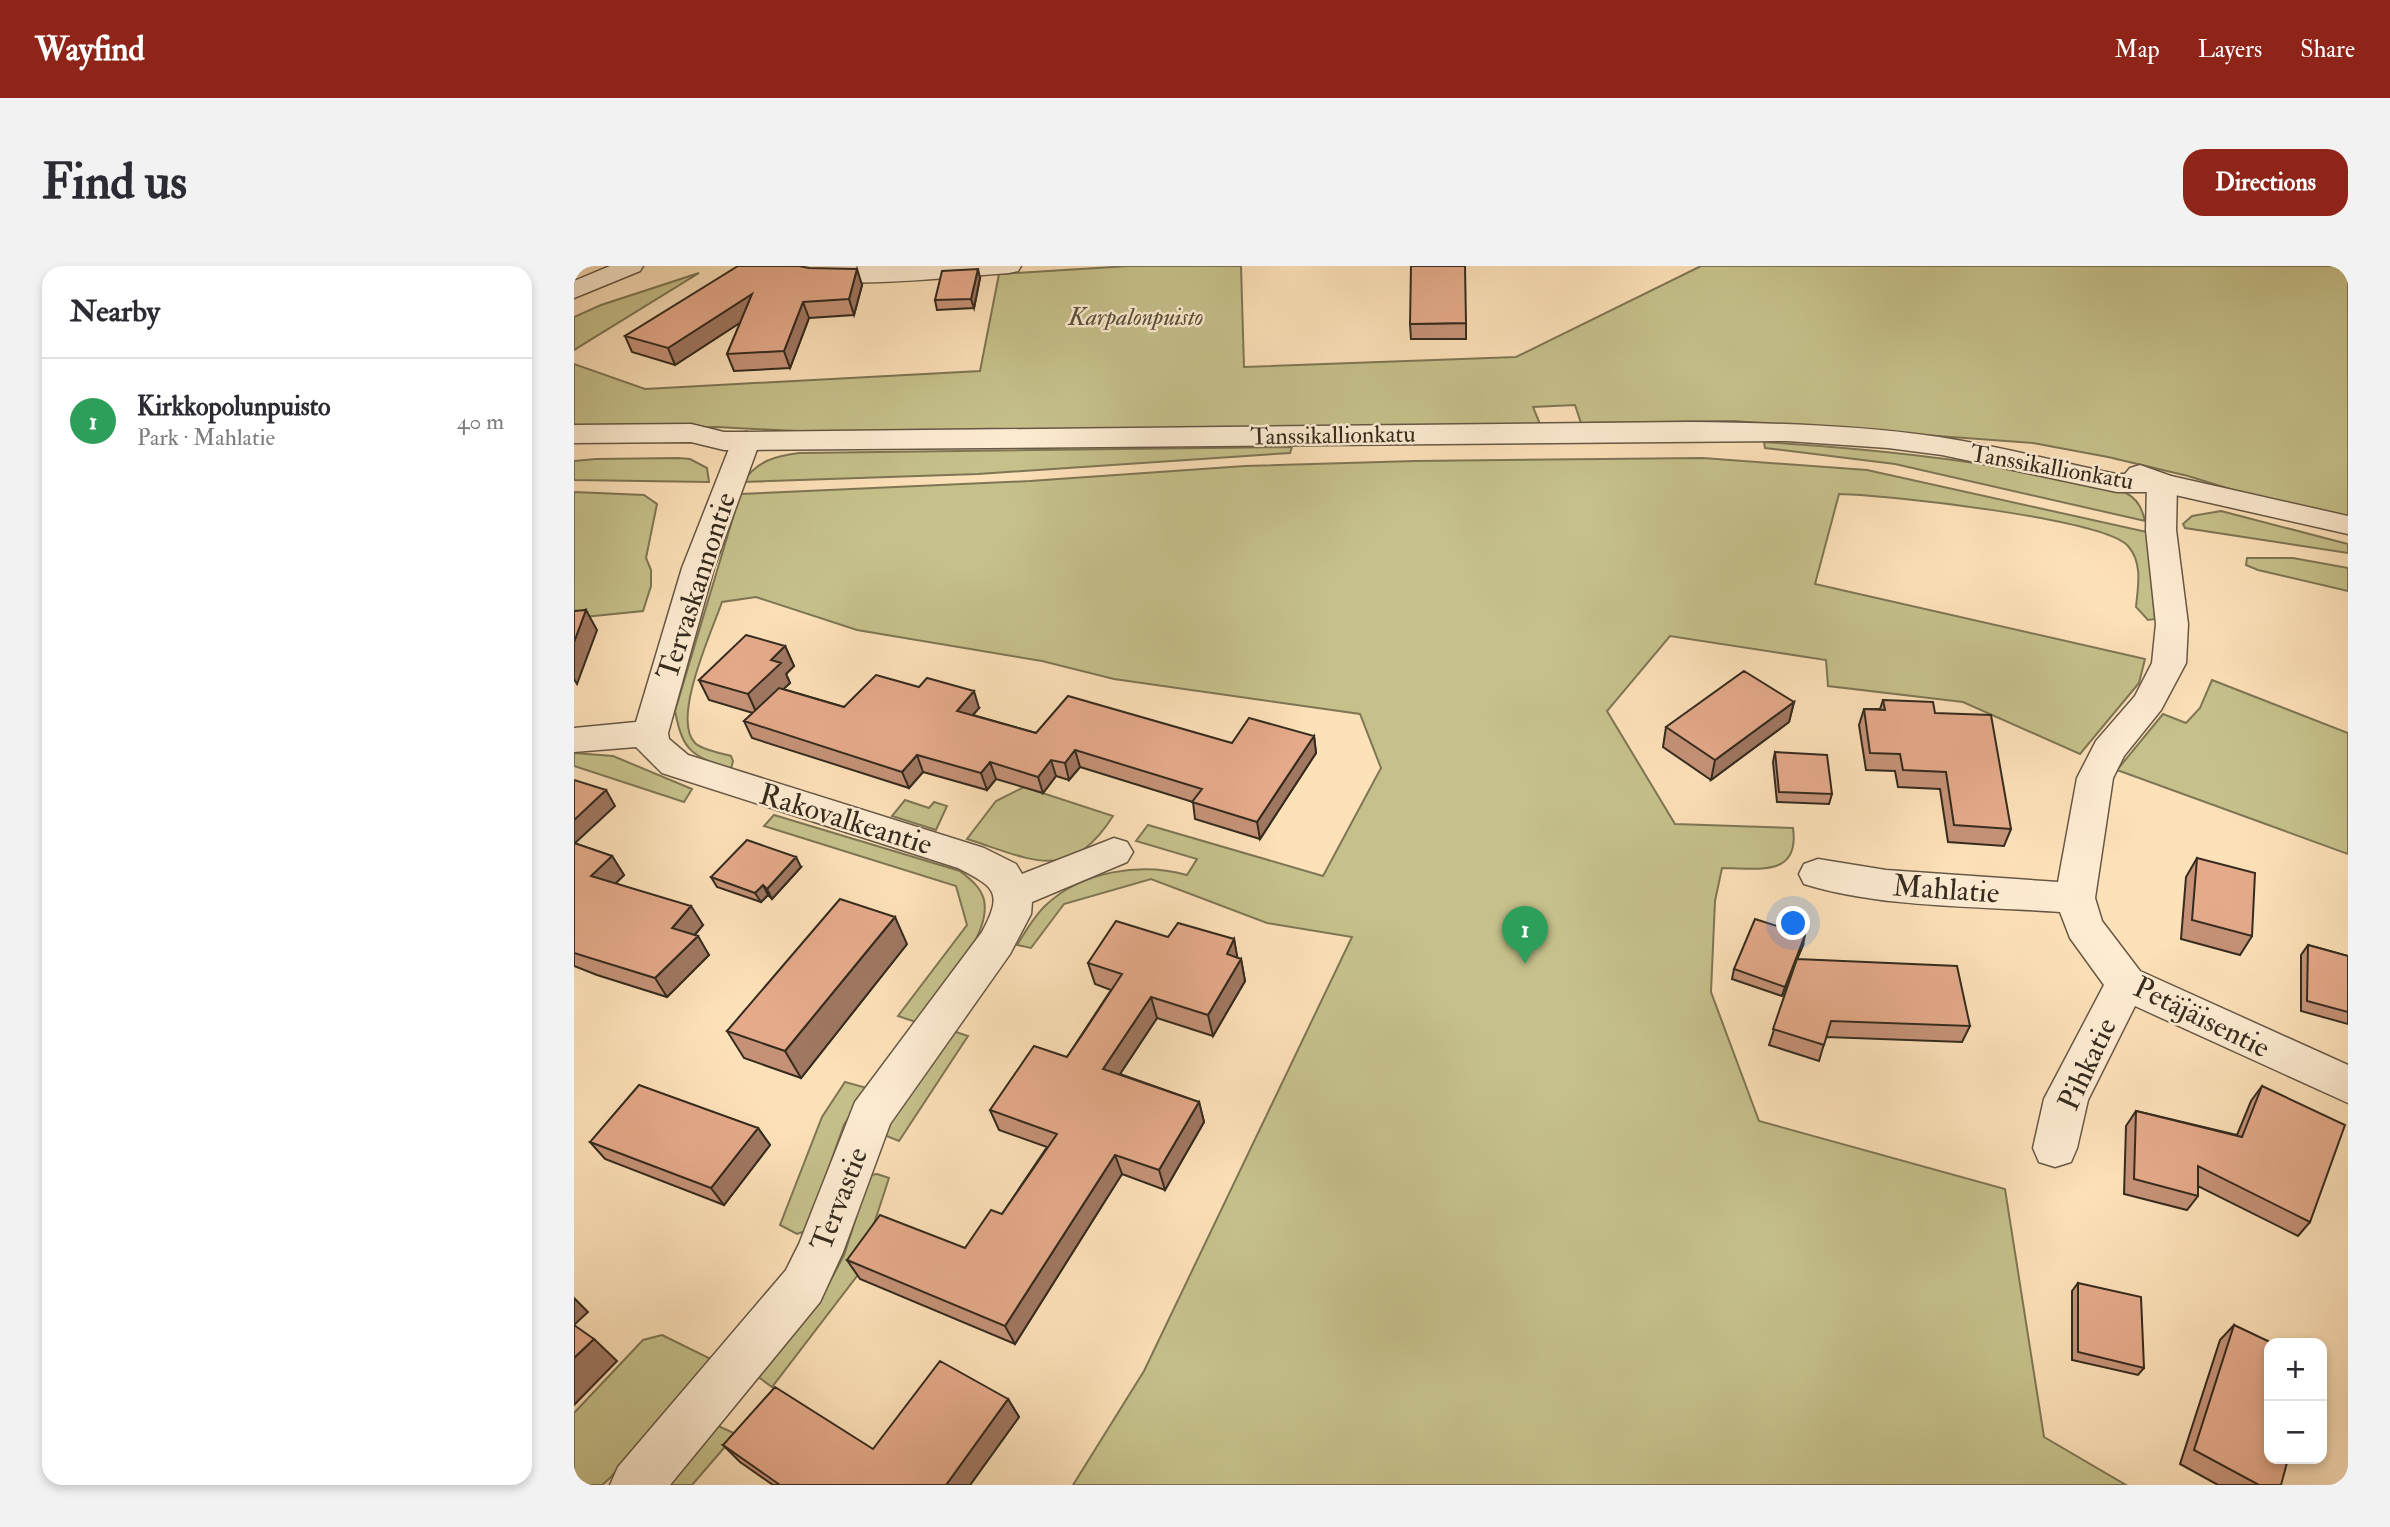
<!DOCTYPE html>
<html lang="en">
<head>
<meta charset="utf-8">
<style>
  body { margin:0; font-family:"IM FELL Double Pica",serif; background:#f2f2f3; color:#2b2b33 }
  .controls { position:absolute; right:21px; bottom:21px; display:grid; overflow:hidden; border-radius:14px; box-shadow:0 4px 10px #0003 }
  .controls button { width:63px; height:63px; display:grid; place-items:center; padding:0; border:0; border-bottom:2px solid #e1e1e2; background:#fff; color:#2b2b33; font:35px sans-serif }
  .you { position:absolute; left:1220px; top:658px; width:24px; height:24px; margin:-18px; border:5px solid #fff; border-radius:50%; background:#1a73e8; box-shadow:0 0 0 10px #1a73e833 }
  .badge { display:grid; place-items:center; width:46px; height:46px; border-radius:50%; background:#8f2418; color:#fff; font-size:23px; font-weight:700 }
  .pin { position:absolute; translate:-50% -58px; filter:drop-shadow(0 2px 4px #0008) }
  .pin::after { content:''; position:absolute; top:37px; width:24px; height:21px; background:inherit; clip-path:polygon(0 0,100% 0,50% 100%) }
  .list { margin:0; padding:0; list-style:none }
  h2 { display:flex; justify-content:space-between; align-items:center; height:91px; margin:0; padding:0 28px; font-size:30px }
  h2 small { font-size:23px; font-weight:400; color:#7c7c81 }
  .list li { display:grid; grid-template-columns:46px 1fr auto; gap:21px; align-items:center; box-sizing:border-box; height:126px; padding:0 28px; border-top:2px solid #e1e1e2 }
  .list b { display:block; font-size:26px; white-space:nowrap }
  .list p { margin:0; font-size:23px; white-space:nowrap; color:#7c7c81 }
  .list em { font-size:23px; font-style:normal; color:#7c7c81 }
  .map { position:relative; flex:none; width:1774px; height:1219px; overflow:hidden; border-radius:21px }
  header { display:flex; align-items:center; gap:42px; box-sizing:border-box; height:98px; padding:0 35px; background:#8f2418; color:#fff }
  header strong { font-size:33px }
  nav { display:flex; gap:38px; margin-inline-start:auto; font-size:24px }
  .intro { display:flex; align-items:center; justify-content:space-between; box-sizing:border-box; height:168px; padding:0 42px }
  h1 { margin:0; font-size:49px }
  .button { padding:18px 32px; border-radius:21px; background:#8f2418; color:#fff; font-size:24px; font-weight:700 }
  main { display:flex; gap:42px; padding:0 42px }
  aside { flex:1; background:#fff; border-radius:21px; box-shadow:0 4px 10px #0003 }
  .map>svg:first-child { display:block }
</style>
</head>
<body>
<header>
<strong>Wayfind</strong>
<nav><a>Map</a><a>Layers</a><a>Share</a></nav>
</header>
<div class="intro"><h1>Find us</h1><a class="button">Directions</a></div>
<main>
<aside>
<h2>Nearby<small></small></h2>
<ul class="list">
<li><span class="badge" style="background:#2e9e5b">1</span><div><b>Kirkkopolunpuisto</b><p>Park · Mahlatie</p></div><em>40 m</em></li>
</ul>
</aside>
<div class="map">
<svg width="1774" height="1219" viewBox="0 0 1774 1219">
  <rect width="100%" height="100%" fill="#fde1b9"/>
  <filter id="stains"><feTurbulence type="fractalNoise" baseFrequency=".00286" numOctaves="4"/><feColorMatrix values="0 0 0 0 .2 0 0 0 0 .09 0 0 0 0 .02 0 0 0 .5 -.17"/></filter>
  <radialGradient id="worn" r=".72"><stop offset=".6" stop-color="#630" stop-opacity="0"/><stop offset="1" stop-color="#630" stop-opacity=".3"/></radialGradient>
  <path fill="#c6c18b" stroke="#7e7655" stroke-width="2" d="M555,0H667L670,101L942,91L1127,0H1774V250L1672,228L1614,210L1534,191L1459,177L1160,155L1007,157L1001,139L959,141L966,158L260,167L143,161L0,163V98L71,123L406,105L425,8Z
    M125,7L0,84V51L27,39Z
    M1190,176C1286,182 1382,191 1477,210C1500,215 1528,216 1550,226C1563,232 1568,242 1571,255L1321,198L1191,182Z
    M718,181L716,187L404,208L169,216C183,195 201,190 225,187Z
    M1129,192L1293,204L1573,266L1581,353L1574,354L1562,341C1564,320 1569,297 1554,280C1529,252 1310,229 1265,228L1241,318L1571,393L1565,417L1506,488L1389,436L1254,420L1252,394L1096,370L1033,445L1101,558L1219,562C1226,612 1183,602 1148,602L1141,635L1137,726L1185,855L1431,923L1470,1171L1552,1219H499L570,1105L778,671L693,657L577,613L490,638L457,682L443,679C452,665 460,650 472,639C508,605 567,596 613,609L623,593L562,575L574,559L749,610L807,502L786,448L540,413L468,395L283,364L182,331L148,336C138,365 97,453 121,477C128,484 147,487 157,490L159,495L157,503C119,490 109,487 101,445L166,228L456,215L671,200L841,195Z
    M22,193L104,192L116,193L133,202L135,216L0,214V195Z
    M0,226L70,229L83,238L72,292L77,304V320L69,345L0,352Z
    M1647,245L1774,278V287L1611,262L1609,258L1618,250Z
    M1673,292H1719L1774,302V325L1684,304L1672,299Z
    M1638,414L1774,467V588L1543,504L1589,448L1612,457L1626,442Z
    M0,487L39,490L118,523L110,536L0,500Z
    M450,521L539,550C495,619 457,593 393,573L422,535Z
    M331,534L355,542L360,536L373,540L362,564L318,550Z
    M200,549L386,605C395,612 407,621 410,634C418,671 364,727 342,756L324,750L393,659L382,620L190,560Z
    M379,765L394,770L325,875L310,869L317,852Z
    M271,816L293,822L270,859L232,965L223,968L206,959L248,851Z
    M303,908L315,912L283,1010L198,1121L183,1110L252,1023L270,989L296,909Z
    M88,1069L139,1094L36,1212L28,1219H0V1147L69,1074Z
    M142,1159L162,1168L118,1219H90Z"/>
  <g fill="none" stroke-linecap="round" stroke-linejoin="round">
    <g stroke="#675846" stroke-width="3">
      <path id="minor" d="M36,0H69L66,5L0,32V15Z
        M174,0H447L444,5L435,7C350,13 261,26 177,5Z
        M172,166L182,169L186,175L140,302L94,467L95,473L114,489L410,582L442,598L448,608L540,572L553,576L559,586L553,596L458,636L457,648L436,688L316,858L269,986L246,1036L96,1219H36L44,1201L212,1004L225,978L281,836L408,666C430,625 420,621 384,602L88,507L62,481L0,486V462L62,456L108,302L158,175L162,169Z
        M1588,208L1599,211L1603,217L1602,264L1614,358L1612,397L1587,444L1550,490L1539,512L1521,632L1528,655L1566,705L1774,799V837L1561,740L1514,834L1503,882L1497,896L1481,901L1465,896L1459,882L1470,833L1530,719L1496,672L1486,646C1405,640 1307,642 1230,618L1225,608L1230,598L1244,593L1312,604L1484,616L1503,512L1522,475L1561,430L1578,397L1582,358L1572,264L1573,217L1577,211Z"/>
    </g>
    <g stroke="#675846" stroke-width="3">
      <path id="tertiary" d="M1115,156C1199,157 1282,159 1365,171C1425,180 1484,196 1543,208H1551L1556,202L1566,199L1597,210L1774,250V268L1588,226H1543L1368,189L1314,182L1213,175L172,184H150L117,176L0,177V159L117,158L150,166H172Z"/>
    </g>
    <use href="#minor" fill="#feecd2" fill-rule="evenodd"/>
    <use href="#tertiary" fill="#feecd2" fill-rule="evenodd"/>
  </g>
  <path fill="#c59277" stroke="#352b1f" stroke-width="2" d="M406,12L400,42L363,44L361,34Z
    M288,19L280,49L235,52L216,102L160,105L153,88L167,56L101,99L58,86L51,70Z
    M892,57V73H837L836,58Z
    M211,380L220,400L212,408L216,417L209,423L270,441L405,442L399,449L462,467L658,477L740,470L742,487L686,573L621,553L619,536L506,501L495,514L482,510L469,527L422,513L413,524L349,506L335,522L178,472L170,455L179,447L135,434L125,414Z
    M1309,434L1361,447L1437,563L1430,580L1374,576L1366,523L1324,521L1321,505L1292,504L1285,459L1290,443H1306Z
    M1220,436L1215,456L1137,514L1089,481L1092,461Z
    M1201,486L1258,528L1255,538L1203,536L1199,496Z
    M0,577L38,590L50,609L41,618L129,659L121,669L135,689L93,731L23,709L0,700Z
    M1623,592L1678,670L1666,689L1607,673L1612,611Z
    M227,601L198,633L194,629L187,636L143,621L137,611Z
    M594,671L660,673L663,692L667,693L671,715L639,770L583,752L546,808L625,836L630,856L591,924L548,908L441,1078L286,1013L273,994L391,982L428,948L473,881L425,864L416,844L493,791L537,724L521,718L514,697Z
    M333,678L227,812L170,792L153,765Z
    M1229,679L1223,693L1396,760L1388,776L1252,771L1245,795L1195,779L1221,699L1208,730L1158,713L1160,703Z
    M1734,679L1774,690V758L1727,745V689Z
    M1688,820L1736,956L1724,970L1624,920V930L1613,944L1550,928L1552,860L1562,845L1663,869L1677,835Z
    M184,862L196,879L150,939L31,893L16,876Z
    M1504,1017L1570,1102L1564,1109L1498,1094V1025Z
    M1660,1059L1707,1219H1644L1606,1198L1646,1074Z
    M434,1133L445,1151L396,1219H199L166,1196L149,1179L299,1183Z"/>
  <path fill="#a07761" stroke="#352b1f" stroke-width="2" d="M283,3L288,19L280,49L275,33Z
    M404,3L406,12L400,42L397,33Z
    M178,28L184,45L101,99L94,82Z
    M229,36L235,52L216,102L210,85Z
    M12,344L23,364L3,418L0,413V376Z
    M211,380L220,400L212,408L216,417L183,448L174,428L197,394Z
    M400,425L405,442L388,461L383,445Z
    M1220,436L1215,456L1137,514L1141,494Z
    M740,470L742,487L686,573L683,556Z
    M501,484L506,501L495,514L491,497Z
    M343,489L349,506L335,522L328,506Z
    M477,494L482,510L469,527L464,511Z
    M416,496L422,513L413,524L407,507Z
    M32,524L41,540L1,577L0,575V554Z
    M38,590L50,609L30,629L17,610Z
    M222,591L227,601L198,633L193,623Z
    M189,619L194,629L187,636L181,627Z
    M117,640L129,659L110,681L98,662Z
    M321,651L333,678L227,812L211,785Z
    M1231,669L1229,679L1208,730L1211,721Z
    M124,670L135,689L93,731L81,712Z
    M660,673L664,695L653,688Z
    M667,693L671,715L639,770L634,749Z
    M577,731L583,752L536,823L529,803Z
    M625,836L630,856L591,924L585,904Z
    M184,862L196,879L150,939L137,922Z
    M541,889L548,908L441,1078L431,1060Z
    M0,1032L14,1046L0,1059Z
    M20,1073L43,1095L0,1139V1092Z
    M434,1133L445,1151L396,1219H372Z"/>
  <path fill="#e5aa8a" stroke="#352b1f" stroke-width="2" d="M164,0H225L235,2L283,3L275,33L229,36L210,85L153,88L178,28L94,82L51,70Z
    M837,0H891L892,57L836,58Z
    M404,3L397,33L361,34L368,5Z
    M12,344L0,376V345Z
    M172,369L211,380L197,394L207,397L174,428L125,414Z
    M1170,405L1220,436L1141,494L1092,461Z
    M302,409L345,421L353,412L400,425L383,445L462,467L494,430L658,477L675,452L740,470L683,556L618,536L628,523L501,484L491,497L477,494L464,511L416,496L407,507L343,489L328,506L170,455L205,422L270,441Z
    M1309,434L1359,436L1361,447L1417,449L1437,563L1380,559L1372,506L1329,504L1326,488L1296,487L1290,443L1311,444Z
    M1201,486L1253,489L1258,528L1205,526Z
    M0,514L32,524L0,554Z
    M173,574L222,591L193,623L189,619L181,627L137,611Z
    M0,577L38,590L17,610L117,640L98,662L124,670L81,712L0,687Z
    M1623,592L1681,607L1678,670L1618,654Z
    M266,633L321,651L211,785L153,765Z
    M1181,653L1231,669L1211,721L1160,703Z
    M542,655L594,671L604,657L660,673L653,688L667,693L634,749L577,731L529,803L625,836L585,904L541,889L431,1060L273,994L306,949L391,982L417,944L428,948L483,868L416,844L460,780L493,791L508,769L548,708L514,697Z
    M1734,679L1774,690V746L1733,735Z
    M1223,693L1383,700L1396,760L1257,755L1250,779L1199,763Z
    M65,819L184,862L137,922L16,876Z
    M1688,820L1771,859L1736,956L1624,900V930L1560,913L1562,845L1668,871Z
    M1504,1017L1567,1031L1570,1102L1504,1086Z
    M0,1059L20,1073L0,1092Z
    M1660,1059L1698,1077H1695V1193H1714L1707,1219H1685L1620,1184Z
    M366,1095L434,1133L372,1219H206L149,1179L201,1121L299,1183Z"/>
  <g text-anchor="middle" stroke-width="5" stroke-linejoin="round" paint-order="stroke">
    <g font-size="24" font-style="italic" fill="#59503a" stroke="#feecd2">
      <text x="562" y="59">Karpalonpuisto</text>
    </g>
    <g font-size="24" fill="#352b1f" stroke="#feecd2">
      <text transform="translate(759 169) rotate(-1)" y="8">Tanssikallionkatu</text>
      <text transform="translate(1478 201) rotate(10)" y="8">Tanssikallionkatu</text>
    </g>
    <g font-size="30" fill="#352b1f" stroke="#feecd2">
      <text transform="translate(122 320) rotate(-72)" y="10">Tervaskannontie</text>
      <text transform="translate(272 553) rotate(17)" y="10">Rakovalkeantie</text>
      <text transform="translate(1372 623) rotate(4)" y="10">Mahlatie</text>
      <text transform="translate(1628 751) rotate(26)" y="10">Petäjäisentie</text>
      <text transform="translate(1513 798) rotate(-65)" y="10">Pihkatie</text>
      <text transform="translate(265 933) rotate(-69)" y="10">Tervastie</text>
    </g>
  </g>
  <rect width="100%" height="100%" filter="url(#stains)"/>
  <rect width="100%" height="100%" fill="url(#worn)"/>
</svg>
<div class="controls">
<button>+</button>
<button>−</button>
</div>
<div class="you"></div>
<div class="pin badge" style="left:951px;top:698px;background:#2e9e5b">1</div>
</div>
</main>
</body>
</html>
